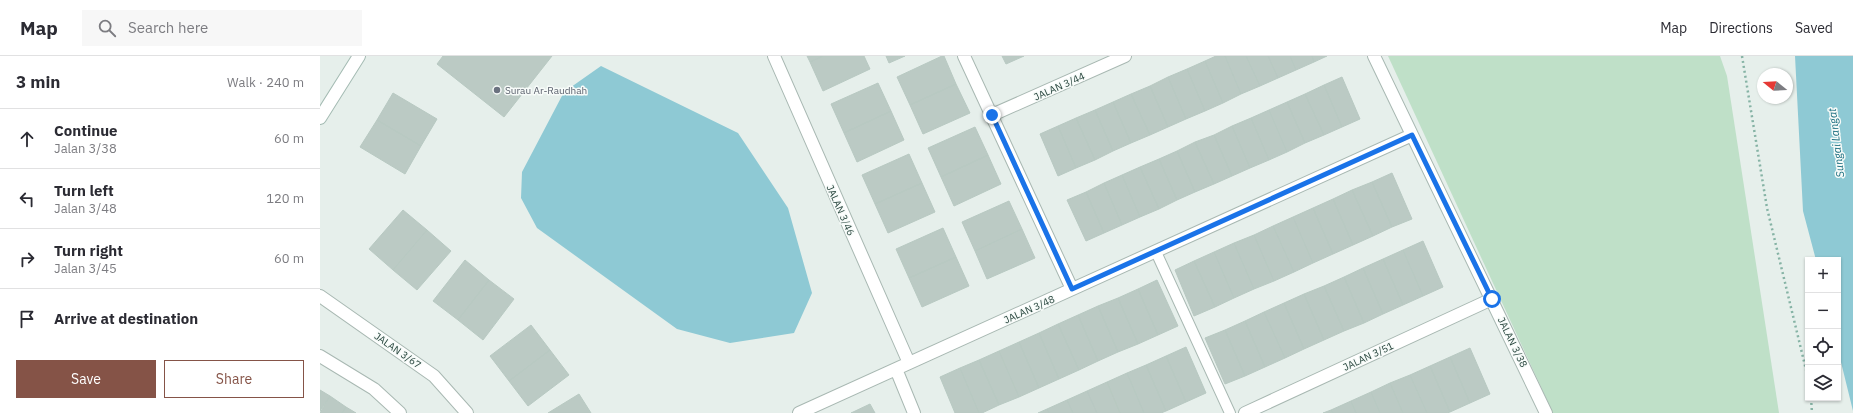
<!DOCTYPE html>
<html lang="en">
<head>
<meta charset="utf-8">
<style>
  body { margin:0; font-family:"IBM Plex Sans",sans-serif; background:#f7f7f7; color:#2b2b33 }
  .controls { position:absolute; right:12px; bottom:12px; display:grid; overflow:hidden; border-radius:0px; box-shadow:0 1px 3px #0004 }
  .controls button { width:36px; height:36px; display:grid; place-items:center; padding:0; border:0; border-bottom:1px solid #e1e1e2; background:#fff; color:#2b2b33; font:20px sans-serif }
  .compass { position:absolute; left:1437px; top:12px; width:36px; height:36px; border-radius:50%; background:#fff; box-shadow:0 1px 3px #0004; rotate:288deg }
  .stop { position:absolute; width:12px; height:12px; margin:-9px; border:3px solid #1a73e8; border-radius:50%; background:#fff }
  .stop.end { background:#1a73e8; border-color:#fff; box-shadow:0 1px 4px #0008 }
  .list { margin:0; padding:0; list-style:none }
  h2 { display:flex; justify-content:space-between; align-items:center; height:52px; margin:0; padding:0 16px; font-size:17px }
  h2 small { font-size:13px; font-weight:400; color:#7c7c81 }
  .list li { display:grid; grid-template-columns:26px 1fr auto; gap:12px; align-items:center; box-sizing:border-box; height:60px; padding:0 16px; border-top:1px solid #e1e1e2 }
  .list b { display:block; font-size:15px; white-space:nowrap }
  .list p { margin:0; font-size:13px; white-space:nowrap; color:#7c7c81 }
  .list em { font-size:13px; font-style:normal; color:#7c7c81 }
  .actions { display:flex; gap:8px; padding:12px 16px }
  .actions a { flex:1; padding:9px 0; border:1px solid #855347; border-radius:0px; text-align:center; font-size:14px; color:#855347 }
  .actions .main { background:#855347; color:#fff }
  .icon { flex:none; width:22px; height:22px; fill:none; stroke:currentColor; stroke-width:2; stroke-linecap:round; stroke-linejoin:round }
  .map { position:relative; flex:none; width:1533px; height:357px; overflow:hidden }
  header { display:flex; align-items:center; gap:24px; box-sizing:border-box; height:56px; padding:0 20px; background:#fff; border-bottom:1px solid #e1e1e2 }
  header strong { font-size:19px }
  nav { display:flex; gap:22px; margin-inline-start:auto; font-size:14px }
  .search { width:280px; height:36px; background:#f7f7f7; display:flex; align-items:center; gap:10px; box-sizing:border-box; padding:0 14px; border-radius:0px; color:#7c7c81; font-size:15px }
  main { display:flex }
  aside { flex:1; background:#fff }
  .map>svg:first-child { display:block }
</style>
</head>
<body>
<header>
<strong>Map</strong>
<div class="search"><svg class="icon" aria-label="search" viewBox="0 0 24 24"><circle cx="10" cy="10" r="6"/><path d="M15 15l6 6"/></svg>Search here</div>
<nav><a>Map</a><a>Directions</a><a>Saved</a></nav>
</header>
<main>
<aside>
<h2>3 min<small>Walk · 240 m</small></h2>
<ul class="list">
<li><svg class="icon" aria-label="ahead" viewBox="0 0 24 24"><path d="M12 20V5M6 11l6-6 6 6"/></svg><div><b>Continue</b><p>Jalan 3/38</p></div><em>60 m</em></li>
<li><svg class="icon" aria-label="left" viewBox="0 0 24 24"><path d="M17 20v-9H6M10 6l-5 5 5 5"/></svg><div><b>Turn left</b><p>Jalan 3/48</p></div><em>120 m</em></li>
<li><svg class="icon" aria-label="right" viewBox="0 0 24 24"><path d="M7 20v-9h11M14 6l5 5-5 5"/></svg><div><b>Turn right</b><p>Jalan 3/45</p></div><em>60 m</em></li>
<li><svg class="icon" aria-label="arrive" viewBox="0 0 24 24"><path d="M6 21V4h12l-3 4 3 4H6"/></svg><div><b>Arrive at destination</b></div></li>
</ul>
<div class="actions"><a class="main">Save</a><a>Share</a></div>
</aside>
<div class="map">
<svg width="1533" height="357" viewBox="0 0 1533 357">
  <rect width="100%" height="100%" fill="#e6efeb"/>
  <path fill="#bfe0c8" d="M1068,0H1400L1407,20L1459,357H1233Z"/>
  <path fill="#8ec9d4" d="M1475,0H1533V355L1518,294V204H1496L1483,155Z
    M281,10L418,77L468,152L492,237L474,277L410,287L357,273L217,172L201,142L202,116L244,36Z"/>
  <path fill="#bbcac4" stroke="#b8c9c2" d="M123,0H232L184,61L117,8Z
    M487,0H503L490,6Z
    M503,0H544L550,13L503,35L490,6Z
    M566,0H585L569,7Z
    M622,0H624L636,28L590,49L577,21Z
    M682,0H704L686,8Z
    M896,0H905L921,38L903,47L885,5Z
    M905,0H926L940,30L921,38Z
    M926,0H948L958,22L940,30Z
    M948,0H970L976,14L958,22Z
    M970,0H992L994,6L976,14Z
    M992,0H1007L994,6Z
    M885,5L903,47L885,55L867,13Z
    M867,13L885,55L866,63L848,21Z
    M848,21L866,63L848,71L830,30Z
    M1022,21L1040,63L1022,71L1004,29Z
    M558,27L571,55L524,77L511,48Z
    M636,28L650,57L603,78L590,49Z
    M1004,29L1022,71L1004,79L985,38Z
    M830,30L848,71L830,79L811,38Z
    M73,37L117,63L101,90L57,64Z
    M811,38L830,79L811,87L793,46Z
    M985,38L1004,79L985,87L967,46Z
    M793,46L811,87L793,95L775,54Z
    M967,46L985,87L967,96L949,54Z
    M775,54L793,95L775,104L756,62Z
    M949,54L967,96L949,104L931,62Z
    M571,55L584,84L537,106L524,77Z
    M756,62L775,104L756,112L738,70Z
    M931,62L949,104L930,112L912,70Z
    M57,64L101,90L85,118L40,91Z
    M738,70L756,112L738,120L720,78Z
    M912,70L930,112L912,120L894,79Z
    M655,71L668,99L621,121L608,92Z
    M894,79L912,120L894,128L875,86Z
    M875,86L894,128L875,136L857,95Z
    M857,95L875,136L857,144L839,103Z
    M589,98L602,127L555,148L542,119Z
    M668,99L681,128L634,150L621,121Z
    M839,103L857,144L839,153L820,111Z
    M820,111L839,153L820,161L802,119Z
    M1072,117L1092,163L1072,171L1052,126Z
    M802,119L820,161L802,169L784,127Z
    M1052,126L1072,171L1053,180L1032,134Z
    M602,127L615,156L568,177L555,148Z
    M784,127L802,169L784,177L766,136Z
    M1032,134L1053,180L1033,189L1013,143Z
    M766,136L784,177L766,185L747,144Z
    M1013,143L1033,189L1013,198L993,152Z
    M689,145L702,173L655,195L642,166Z
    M993,152L1013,198L993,207L973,161Z
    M83,154L107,174L73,214L49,193Z
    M973,161L993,207L974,216L953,170Z
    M953,170L974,216L954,225L934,179Z
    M623,172L636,201L589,222L576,193Z
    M702,173L715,202L667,223L655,195Z
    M107,174L131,195L97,234L73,214Z
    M934,179L954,225L934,233L914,187Z
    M1103,185L1123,231L1103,240L1083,194Z
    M914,187L934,233L914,242L894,196Z
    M1083,194L1103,240L1083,249L1063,203Z
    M894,196L914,242L895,251L874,205Z
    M636,201L649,230L602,251L589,222Z
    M1063,203L1083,249L1063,258L1043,212Z
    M145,204L169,224L138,264L113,245Z
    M874,205L895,251L874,260L855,214Z
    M1043,212L1063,258L1044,267L1024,221Z
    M1024,221L1044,267L1024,275L1004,230Z
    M169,224L194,243L163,284L138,264Z
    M837,224L858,270L838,279L818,233Z
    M1004,230L1024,275L1004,284L984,238Z
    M818,233L838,279L818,288L798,242Z
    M984,238L1004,284L984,293L964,247Z
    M798,242L818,288L798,296L778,250Z
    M964,247L984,293L965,302L944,256Z
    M778,250L798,296L778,305L758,259Z
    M944,256L965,302L945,311L925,265Z
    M758,259L778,305L759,314L738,268Z
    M925,265L945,311L925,320L905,274Z
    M738,268L759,314L739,323L719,277Z
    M211,269L230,294L189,325L170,300Z
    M905,274L925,320L905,328L885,282Z
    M719,277L739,323L719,332L699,286Z
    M699,286L719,332L699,341L679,295Z
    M866,291L886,337L866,346L846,300Z
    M1150,292L1170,338L1150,347L1130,301Z
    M230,294L249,319L208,350L189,325Z
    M679,295L699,341L679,349L659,304Z
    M846,300L866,346L846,355L826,309Z
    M1130,301L1150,347L1130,356L1110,310Z
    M659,304L679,349L662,357H659L640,312Z
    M826,309L846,355L841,357H824L807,317Z
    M1110,310L1130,356L1127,357H1107L1090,319Z
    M640,312L659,357H635L620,321Z
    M807,317L824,357H800L787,326Z
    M1090,319L1107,357H1083L1070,327Z
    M787,326L800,357H777L767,335Z
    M1070,327L1083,357H1060L1051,336Z
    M0,334L10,340L0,355Z
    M767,335L777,357H753L747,344Z
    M1051,336L1060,357H1036L1031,345Z
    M259,338L271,357H228Z
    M10,340L26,351L22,357H0Z
    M747,344L753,357H729L727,353Z
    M1031,345L1036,357H1013L1011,354Z
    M550,348L555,357H531Z
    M26,351L36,357H22Z
    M727,353L729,357H718Z
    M1011,354L1013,357H1003Z"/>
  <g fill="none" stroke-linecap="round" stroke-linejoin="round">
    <g stroke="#a8b8b2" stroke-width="12">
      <path id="lane" d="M836,196L910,357"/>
    </g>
    <g stroke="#a8b8b2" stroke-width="14">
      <path id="street" d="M454,0L589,307
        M644,0L752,233
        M1054,0L1226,357
        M672,59L805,0
        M0,240L114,320L147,357
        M0,300L54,333L80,357
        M576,313L594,357
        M479,357L1092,79
        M925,357L1172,243"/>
    </g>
    <g stroke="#a4bbb3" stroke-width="14">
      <path id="secondary" d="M0,62L39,0"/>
    </g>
    <path stroke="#86b3a5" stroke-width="2.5" stroke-dasharray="2 3" stroke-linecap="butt" d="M1422,0L1447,152L1488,322
      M1491,342L1492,357"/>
    <use href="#lane" stroke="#fff" stroke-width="10"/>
    <use href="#street" stroke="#fff" stroke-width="12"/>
    <use href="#secondary" stroke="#fff" stroke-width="12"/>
  </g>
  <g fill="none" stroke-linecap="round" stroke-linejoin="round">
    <path stroke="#1a73e8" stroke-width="5" d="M672,59L752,233L1092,79L1172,243"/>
  </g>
  <circle fill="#6b7280" stroke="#f7fbf9" stroke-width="1.5" cx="177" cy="34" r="4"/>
  <g text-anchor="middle" stroke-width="3" stroke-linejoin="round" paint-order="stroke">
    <g font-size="10" fill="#24423a" stroke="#f7fbf9">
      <text transform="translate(739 30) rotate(-24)" y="4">JALAN 3/44</text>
      <text transform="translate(521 154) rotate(66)" y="4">JALAN 3/46</text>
      <text transform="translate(709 253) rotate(-24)" y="4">JALAN 3/48</text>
      <text transform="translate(1193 286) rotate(64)" y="4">JALAN 3/38</text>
      <text transform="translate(78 294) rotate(35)" y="4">JALAN 3/67</text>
      <text transform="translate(1048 300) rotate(-25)" y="4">JALAN 3/51</text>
    </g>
    <g font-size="10" fill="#5b616d" stroke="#f7fbf9" text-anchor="start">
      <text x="185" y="38">Surau Ar-Raudhah</text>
    </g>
    <g font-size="11" font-style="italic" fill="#1c6f80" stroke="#f7fbf9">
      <text transform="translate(1516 87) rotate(-97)" y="4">Sungai Langat</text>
    </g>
  </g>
</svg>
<div class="controls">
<button>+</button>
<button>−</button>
<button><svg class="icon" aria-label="locate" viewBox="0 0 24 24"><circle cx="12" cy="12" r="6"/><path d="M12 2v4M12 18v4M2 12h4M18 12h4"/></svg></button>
<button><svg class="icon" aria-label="layers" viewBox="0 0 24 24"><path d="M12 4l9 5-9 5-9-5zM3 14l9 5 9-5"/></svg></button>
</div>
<svg class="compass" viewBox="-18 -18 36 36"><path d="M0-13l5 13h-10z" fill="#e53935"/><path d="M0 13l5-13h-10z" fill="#7c7c81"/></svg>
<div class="stop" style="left:1172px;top:243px"></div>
<div class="stop end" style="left:672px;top:59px"></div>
</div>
</main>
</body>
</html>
